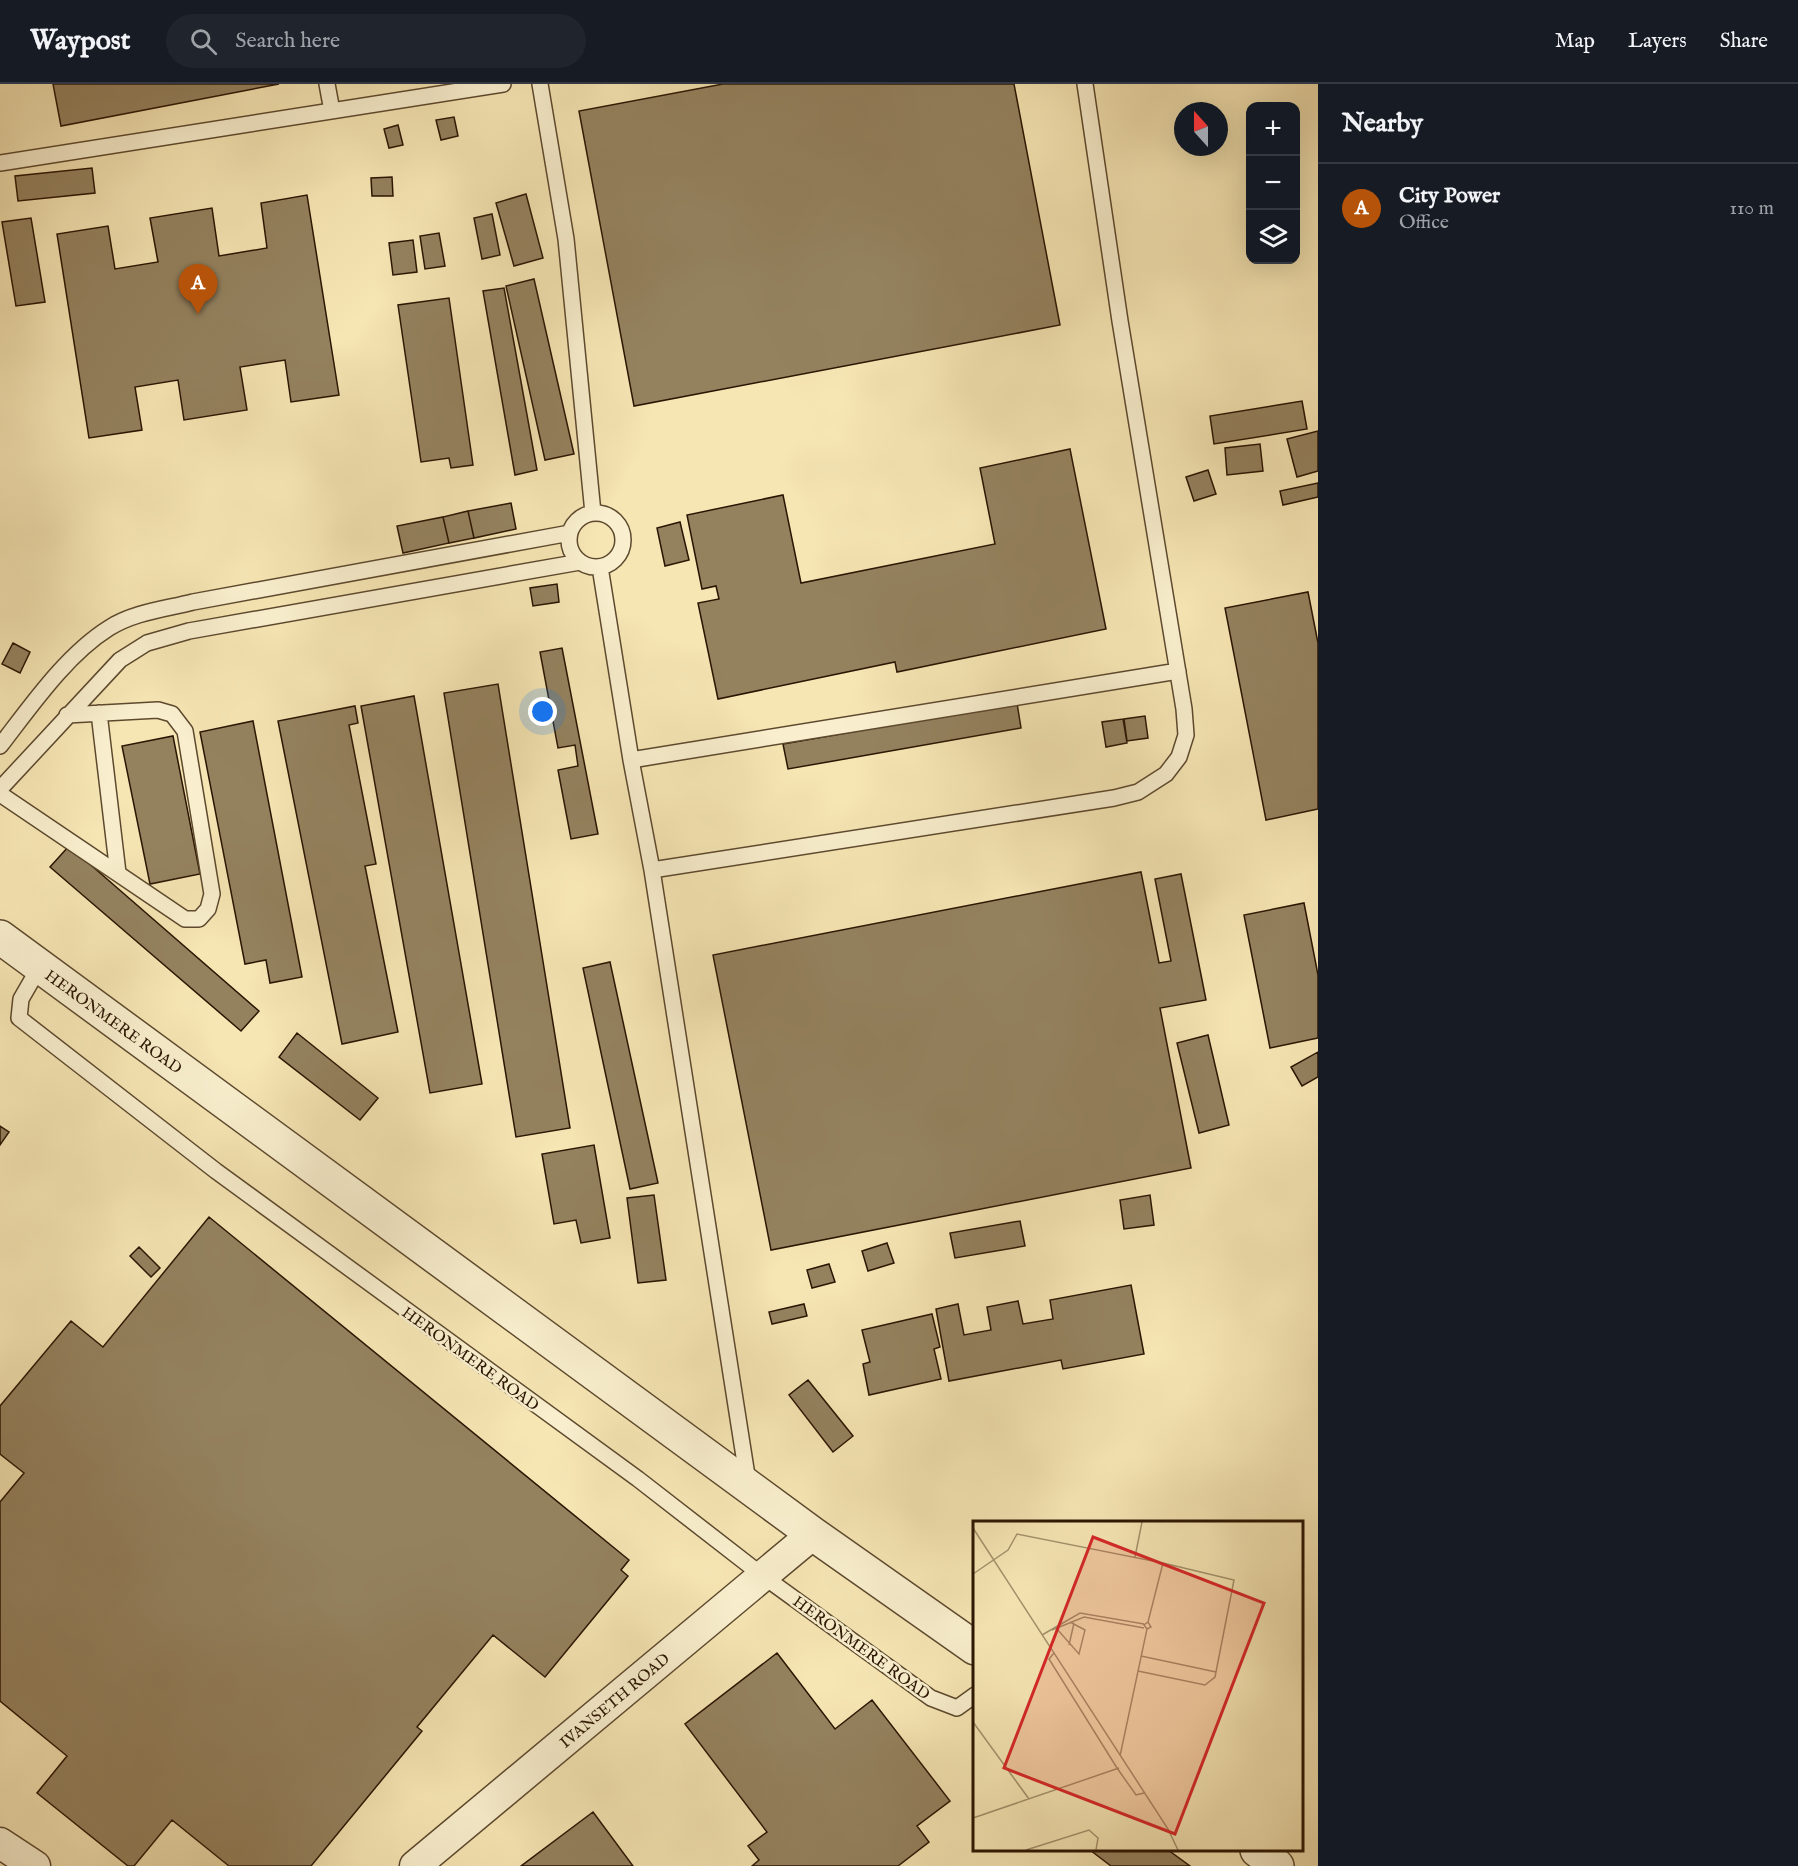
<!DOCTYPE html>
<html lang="en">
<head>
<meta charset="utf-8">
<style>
  body { margin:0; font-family:"IM FELL English",serif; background:#20242c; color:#f1f3f6 }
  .controls { position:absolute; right:18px; top:18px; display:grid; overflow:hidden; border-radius:12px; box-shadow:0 6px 24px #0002 }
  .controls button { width:54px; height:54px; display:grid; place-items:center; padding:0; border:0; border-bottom:2px solid #363941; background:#171b24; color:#f1f3f6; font:30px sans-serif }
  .compass { position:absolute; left:1174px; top:18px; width:54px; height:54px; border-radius:50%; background:#171b24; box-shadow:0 6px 24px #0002; rotate:339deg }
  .you { position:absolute; left:543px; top:628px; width:21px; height:21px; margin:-15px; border:4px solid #fff; border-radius:50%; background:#1a73e8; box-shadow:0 0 0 9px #1a73e833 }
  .badge { display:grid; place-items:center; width:39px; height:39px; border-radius:50%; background:#b45309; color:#fff; font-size:20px; font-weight:700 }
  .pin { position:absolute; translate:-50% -50px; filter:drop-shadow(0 2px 3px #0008) }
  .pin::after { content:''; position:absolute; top:32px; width:21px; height:18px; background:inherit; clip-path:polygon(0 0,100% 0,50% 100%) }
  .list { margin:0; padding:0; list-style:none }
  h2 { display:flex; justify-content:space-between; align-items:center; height:78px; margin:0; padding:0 24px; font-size:26px }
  h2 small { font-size:20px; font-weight:400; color:#9ea1a6 }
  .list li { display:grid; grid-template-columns:39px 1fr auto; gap:18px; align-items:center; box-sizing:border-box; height:90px; padding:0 24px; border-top:2px solid #363941 }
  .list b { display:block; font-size:22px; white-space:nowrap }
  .list p { margin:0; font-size:20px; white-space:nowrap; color:#9ea1a6 }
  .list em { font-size:20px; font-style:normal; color:#9ea1a6 }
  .icon { flex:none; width:33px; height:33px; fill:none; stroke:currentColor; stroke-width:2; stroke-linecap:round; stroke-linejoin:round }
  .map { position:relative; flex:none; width:1318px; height:1782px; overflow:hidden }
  header { display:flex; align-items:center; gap:36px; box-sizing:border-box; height:84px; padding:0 30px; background:#171b24; border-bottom:2px solid #363941 }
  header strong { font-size:28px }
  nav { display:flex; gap:33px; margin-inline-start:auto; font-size:21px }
  .search { width:420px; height:54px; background:#20242c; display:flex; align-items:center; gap:15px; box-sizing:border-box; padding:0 21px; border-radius:33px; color:#9ea1a6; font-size:22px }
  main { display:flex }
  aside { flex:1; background:#171b24 }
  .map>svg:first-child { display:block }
</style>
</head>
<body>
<header>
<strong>Waypost</strong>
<div class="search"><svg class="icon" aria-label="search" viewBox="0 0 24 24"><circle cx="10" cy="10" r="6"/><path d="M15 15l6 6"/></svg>Search here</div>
<nav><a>Map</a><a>Layers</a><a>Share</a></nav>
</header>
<main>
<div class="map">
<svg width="1318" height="1782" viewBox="0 0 1318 1782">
  <rect width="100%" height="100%" fill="#f6e6b4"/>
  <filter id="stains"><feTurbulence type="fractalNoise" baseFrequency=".00333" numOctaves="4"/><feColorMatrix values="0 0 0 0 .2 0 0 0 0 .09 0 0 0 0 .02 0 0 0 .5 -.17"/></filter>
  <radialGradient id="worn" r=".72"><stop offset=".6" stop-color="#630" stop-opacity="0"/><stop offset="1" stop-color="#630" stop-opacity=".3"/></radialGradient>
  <path fill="#94825f" stroke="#2a1502" stroke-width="1.5" d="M53,0H279L61,42Z
    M723,0H1014L1060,241L634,322L579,27Z
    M723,0H1014L1060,241L634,322L579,27Z
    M454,33L458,52L441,56L436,36Z
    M454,33L458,52L441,56L436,36Z
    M398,41L403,61L389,64L384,45Z
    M398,41L403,61L389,64L384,45Z
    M92,84L95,109L18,117L15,92Z
    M92,84L95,109L18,117L15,92Z
    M392,93L393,112H372L371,94Z
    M392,93L393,112H372L371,94Z
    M526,110L543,174L514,182L496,119Z
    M526,110L543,174L514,182L496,119Z
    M307,111L339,311L291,318L285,276L240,283L247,326L184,336L178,296L135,303L142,346L89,354L57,150L108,142L115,185L158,178L150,134L212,124L219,172L267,164L261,119Z
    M492,130L500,171L482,175L474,134Z
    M492,130L500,171L482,175L474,134Z
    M31,134L45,218L16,222L2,138Z
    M31,134L45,218L16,222L2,138Z
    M31,134L45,218L16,222L2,138Z
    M31,134L45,218L16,222L2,138Z
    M439,149L445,182L425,185L420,152Z
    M439,149L445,182L425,185L420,152Z
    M413,156L417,188L393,191L389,159Z
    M413,156L417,188L393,191L389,159Z
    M534,195L574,370L545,376L506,202Z
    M534,195L574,370L545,376L506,202Z
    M504,204L537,386L515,391L483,207Z
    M504,204L537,386L515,391L483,207Z
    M449,214L473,381L451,384L449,374L421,378L398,221Z
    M449,214L473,381L451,384L449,374L421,378L398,221Z
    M1302,317L1307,345L1214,360L1210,332Z
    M1302,317L1307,345L1214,360L1210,332Z
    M1318,347V387L1297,393L1287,355Z
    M1318,347V387L1297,393L1287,355Z
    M1260,360L1263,387L1227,391L1225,364Z
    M1260,360L1263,387L1227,391L1225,364Z
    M1070,365L1106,545L897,588L895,578L718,615L698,519L719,515L716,502L702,505L687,431L783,411L801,499L995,460L980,384Z
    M1070,365L1106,545L897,588L895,578L718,615L698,519L719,515L716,502L702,505L687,431L783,411L801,499L995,460L980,384Z
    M1208,386L1216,410L1194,417L1186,393Z
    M1208,386L1216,410L1194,417L1186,393Z
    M1318,399V413L1283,421L1280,407Z
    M1318,399V413L1283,421L1280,407Z
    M511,419L516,445L474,454L468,427Z
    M511,419L516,445L474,454L468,427Z
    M468,427L474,454L449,459L443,433Z
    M468,427L474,454L449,459L443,433Z
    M443,433L449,459L403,469L397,442Z
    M443,433L449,459L403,469L397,442Z
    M680,438L689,476L665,482L657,444Z
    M680,438L689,476L665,482L657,444Z
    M557,500L559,518L533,522L530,504Z
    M557,500L559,518L533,522L530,504Z
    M1308,508L1318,559V725L1266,736L1225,524Z
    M1308,508L1318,559V725L1266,736L1225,524Z
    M13,559L30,568L20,589L2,580Z
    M13,559L30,568L20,589L2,580Z
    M13,559L30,568L20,589L2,580Z
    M13,559L30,568L20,589L2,580Z
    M562,564L598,750L571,755L558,686L578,682L575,661L558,664L540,568Z
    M562,564L598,750L571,755L558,686L578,682L575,661L558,664L540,568Z
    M498,600L570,1044L516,1053L444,609Z
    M498,600L570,1044L516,1053L444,609Z
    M414,612L482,1000L430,1009L361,622Z
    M414,612L482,1000L430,1009L361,622Z
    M1017,619L1021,644L788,685L783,660Z
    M1017,619L1021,644L788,685L783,660Z
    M355,622L358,639L349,641L376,780L365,782L398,948L342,960L278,637Z
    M355,622L358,639L349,641L376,780L365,782L398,948L342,960L278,637Z
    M1145,632L1148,654L1127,657L1124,635Z
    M1145,632L1148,654L1127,657L1124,635Z
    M1123,635L1127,659L1106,663L1102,638Z
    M1123,635L1127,659L1106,663L1102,638Z
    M253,637L302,893L270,899L266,876L245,880L200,648Z
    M253,637L302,893L270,899L266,876L245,880L200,648Z
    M253,637L302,893L270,899L266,876L245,880L200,648Z
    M253,637L302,893L270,899L266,876L245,880L200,648Z
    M173,652L200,790L150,800L122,662Z
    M173,652L200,790L150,800L122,662Z
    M173,652L200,790L150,800L122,662Z
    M173,652L200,790L150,800L122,662Z
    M69,762L259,927L241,947L50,783Z
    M69,762L259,927L241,947L50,783Z
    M69,762L259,927L241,947L50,783Z
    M69,762L259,927L241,947L50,783Z
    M1141,788L1159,879L1171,877L1155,795L1181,790L1206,916L1160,924L1191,1084L771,1166L713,871Z
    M1141,788L1159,879L1171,877L1155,795L1181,790L1206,916L1160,924L1191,1084L771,1166L713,871Z
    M1304,819L1318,891V954L1270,964L1244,831Z
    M1304,819L1318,891V954L1270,964L1244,831Z
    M610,878L658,1099L630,1105L583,884Z
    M610,878L658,1099L630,1105L583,884Z
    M297,949L378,1014L360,1036L279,973Z
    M297,949L378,1014L360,1036L279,973Z
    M297,949L378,1014L360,1036L279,973Z
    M297,949L378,1014L360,1036L279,973Z
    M1208,951L1229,1041L1199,1049L1177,959Z
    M1208,951L1229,1041L1199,1049L1177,959Z
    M1318,968V993L1302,1002L1291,983Z
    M1318,968V993L1302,1002L1291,983Z
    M0,1042L9,1048L0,1061Z
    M0,1042L9,1048L0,1061Z
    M0,1042L9,1048L0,1061Z
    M0,1042L9,1048L0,1061Z
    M594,1061L610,1154L581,1159L576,1136L554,1140L542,1070Z
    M594,1061L610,1154L581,1159L576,1136L554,1140L542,1070Z
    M654,1111L666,1196L638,1199L627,1114Z
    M654,1111L666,1196L638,1199L627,1114Z
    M1150,1111L1154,1141L1124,1145L1120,1116Z
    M1150,1111L1154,1141L1124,1145L1120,1116Z
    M209,1133L629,1476L621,1486L628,1492L545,1593L493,1551L417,1643L422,1647L311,1782H229L172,1736L134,1782H128L37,1709L67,1672L0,1617V1418L24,1389L0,1370V1322L71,1237L103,1263Z
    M209,1133L629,1476L621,1486L628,1492L545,1593L493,1551L417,1643L422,1647L311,1782H229L172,1736L134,1782H128L37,1709L67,1672L0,1617V1418L24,1389L0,1370V1322L71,1237L103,1263Z
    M209,1133L629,1476L621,1486L628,1492L545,1593L493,1551L417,1643L422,1647L311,1782H229L172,1736L134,1782H128L37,1709L67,1672L0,1617V1418L24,1389L0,1370V1322L71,1237L103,1263Z
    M209,1133L629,1476L621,1486L628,1492L545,1593L493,1551L417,1643L422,1647L311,1782H229L172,1736L134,1782H128L37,1709L67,1672L0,1617V1418L24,1389L0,1370V1322L71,1237L103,1263Z
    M1020,1137L1025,1162L955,1174L950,1149Z
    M1020,1137L1025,1162L955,1174L950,1149Z
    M887,1159L894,1179L868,1187L862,1167Z
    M887,1159L894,1179L868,1187L862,1167Z
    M139,1163L160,1184L151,1193L130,1172Z
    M139,1163L160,1184L151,1193L130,1172Z
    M139,1163L160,1184L151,1193L130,1172Z
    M139,1163L160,1184L151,1193L130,1172Z
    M829,1180L835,1198L812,1204L807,1186Z
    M829,1180L835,1198L812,1204L807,1186Z
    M1131,1201L1144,1270L1063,1285L1061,1276L949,1297L936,1225L958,1220L964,1251L991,1246L987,1223L1018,1217L1023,1240L1053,1235L1050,1216Z
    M1131,1201L1144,1270L1063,1285L1061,1276L949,1297L936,1225L958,1220L964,1251L991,1246L987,1223L1018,1217L1023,1240L1053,1235L1050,1216Z
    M804,1220L807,1232L772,1240L769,1228Z
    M804,1220L807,1232L772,1240L769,1228Z
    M932,1230L940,1263L934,1265L941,1295L869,1311L863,1280L870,1278L862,1246Z
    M932,1230L940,1263L934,1265L941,1295L869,1311L863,1280L870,1278L862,1246Z
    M808,1296L853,1352L833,1368L789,1311Z
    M808,1296L853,1352L833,1368L789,1311Z
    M777,1569L835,1645L872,1616L950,1717L917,1742L929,1758L898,1782H752L759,1776L748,1762L767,1748L685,1640Z
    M777,1569L835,1645L872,1616L950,1717L917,1742L929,1758L898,1782H752L759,1776L748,1762L767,1748L685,1640Z
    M593,1728L633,1782H521Z
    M593,1728L633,1782H521Z
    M593,1728L633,1782H521Z
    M593,1728L633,1782H521Z
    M1090,1766H1168L1190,1782H1111Z
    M1090,1766H1168L1190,1782H1111Z"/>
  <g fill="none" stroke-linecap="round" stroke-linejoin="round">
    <g stroke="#5d492e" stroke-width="18">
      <path id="service" d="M327,0L332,27
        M540,0L566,155L593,429
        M0,79L503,0
        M569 456a27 27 0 1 1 54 0a27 27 0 1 1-54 0Z
        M600,483L631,676L652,786L748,1398
        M99,629L118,789
        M0,662C31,622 66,571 109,544C134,528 166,525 193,518L570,449
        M631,676L1178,587
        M0,705L120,576L147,559L189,547L580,478
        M0,710L185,835H199L208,825L212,810L185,647L172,630L158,626L67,631
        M652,786L1114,714L1138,708L1166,690L1179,673L1186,651L1184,625L1120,237L1085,0
        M40,882L21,915L19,934L216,1087L638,1395L763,1492L931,1614L957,1624L975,1611"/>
    </g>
    <g stroke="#5d492e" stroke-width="33">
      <path id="minor" d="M0,1759L35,1782
        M415,1782L813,1450"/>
    </g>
    <g stroke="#5d492e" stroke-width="36">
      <path id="tertiary" d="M0,853L813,1450L975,1564
        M1257,1766L1277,1782"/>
    </g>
    <use href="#service" stroke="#f9efce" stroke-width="15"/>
    <use href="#minor" stroke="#f9efce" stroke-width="30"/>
    <use href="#tertiary" stroke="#f9efce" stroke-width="33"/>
  </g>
  <g text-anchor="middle" stroke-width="5" stroke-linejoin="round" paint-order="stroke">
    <g font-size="16" fill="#2a1502" stroke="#f9efce">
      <text transform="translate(114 937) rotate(36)" y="6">HERONMERE ROAD</text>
      <text transform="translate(471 1274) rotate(36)" y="6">HERONMERE ROAD</text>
      <text transform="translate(862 1563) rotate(36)" y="6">HERONMERE ROAD</text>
      <text transform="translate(614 1616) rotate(-40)" y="6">IVANSETH ROAD</text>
    </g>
  </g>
  <g transform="translate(973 1437)">
    <rect width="330" height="330" fill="#f6e6b4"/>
    <path fill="none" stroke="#a4926d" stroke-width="1.5" d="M0,7L195,308L205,329M162,36L169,1M0,53L35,29L44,13L190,42L175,101M84,108L106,133L112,109L97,101M79,109L111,96L171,107M69,114L107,92L171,103M96,124L101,102M81,132L76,138L144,247L163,274L171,272M168,135L243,151M165,150L232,164L242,156L261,59L190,42M0,201L56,278M147,235L174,108L171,104L175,101L178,106L174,108M0,297L146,247M53,329L116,309L125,317L123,329"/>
    <path fill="#d62828" fill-opacity="0.15" stroke="#d62828" stroke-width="3" d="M120,16L291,82L202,313L31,247Z"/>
    <rect width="330" height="330" fill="none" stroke="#2a1502" stroke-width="3"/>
  </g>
  <rect width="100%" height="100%" filter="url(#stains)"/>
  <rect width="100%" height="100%" fill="url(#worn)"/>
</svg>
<div class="controls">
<button>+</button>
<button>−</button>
<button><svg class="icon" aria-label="layers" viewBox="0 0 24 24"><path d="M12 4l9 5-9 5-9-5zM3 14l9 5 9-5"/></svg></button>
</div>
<svg class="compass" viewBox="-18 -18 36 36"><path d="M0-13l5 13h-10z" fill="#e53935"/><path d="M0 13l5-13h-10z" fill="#9ea1a6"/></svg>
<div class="you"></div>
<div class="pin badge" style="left:198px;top:230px">A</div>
</div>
<aside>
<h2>Nearby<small></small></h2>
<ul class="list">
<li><span class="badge">A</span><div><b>City Power</b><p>Office</p></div><em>110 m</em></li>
</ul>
</aside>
</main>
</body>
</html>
